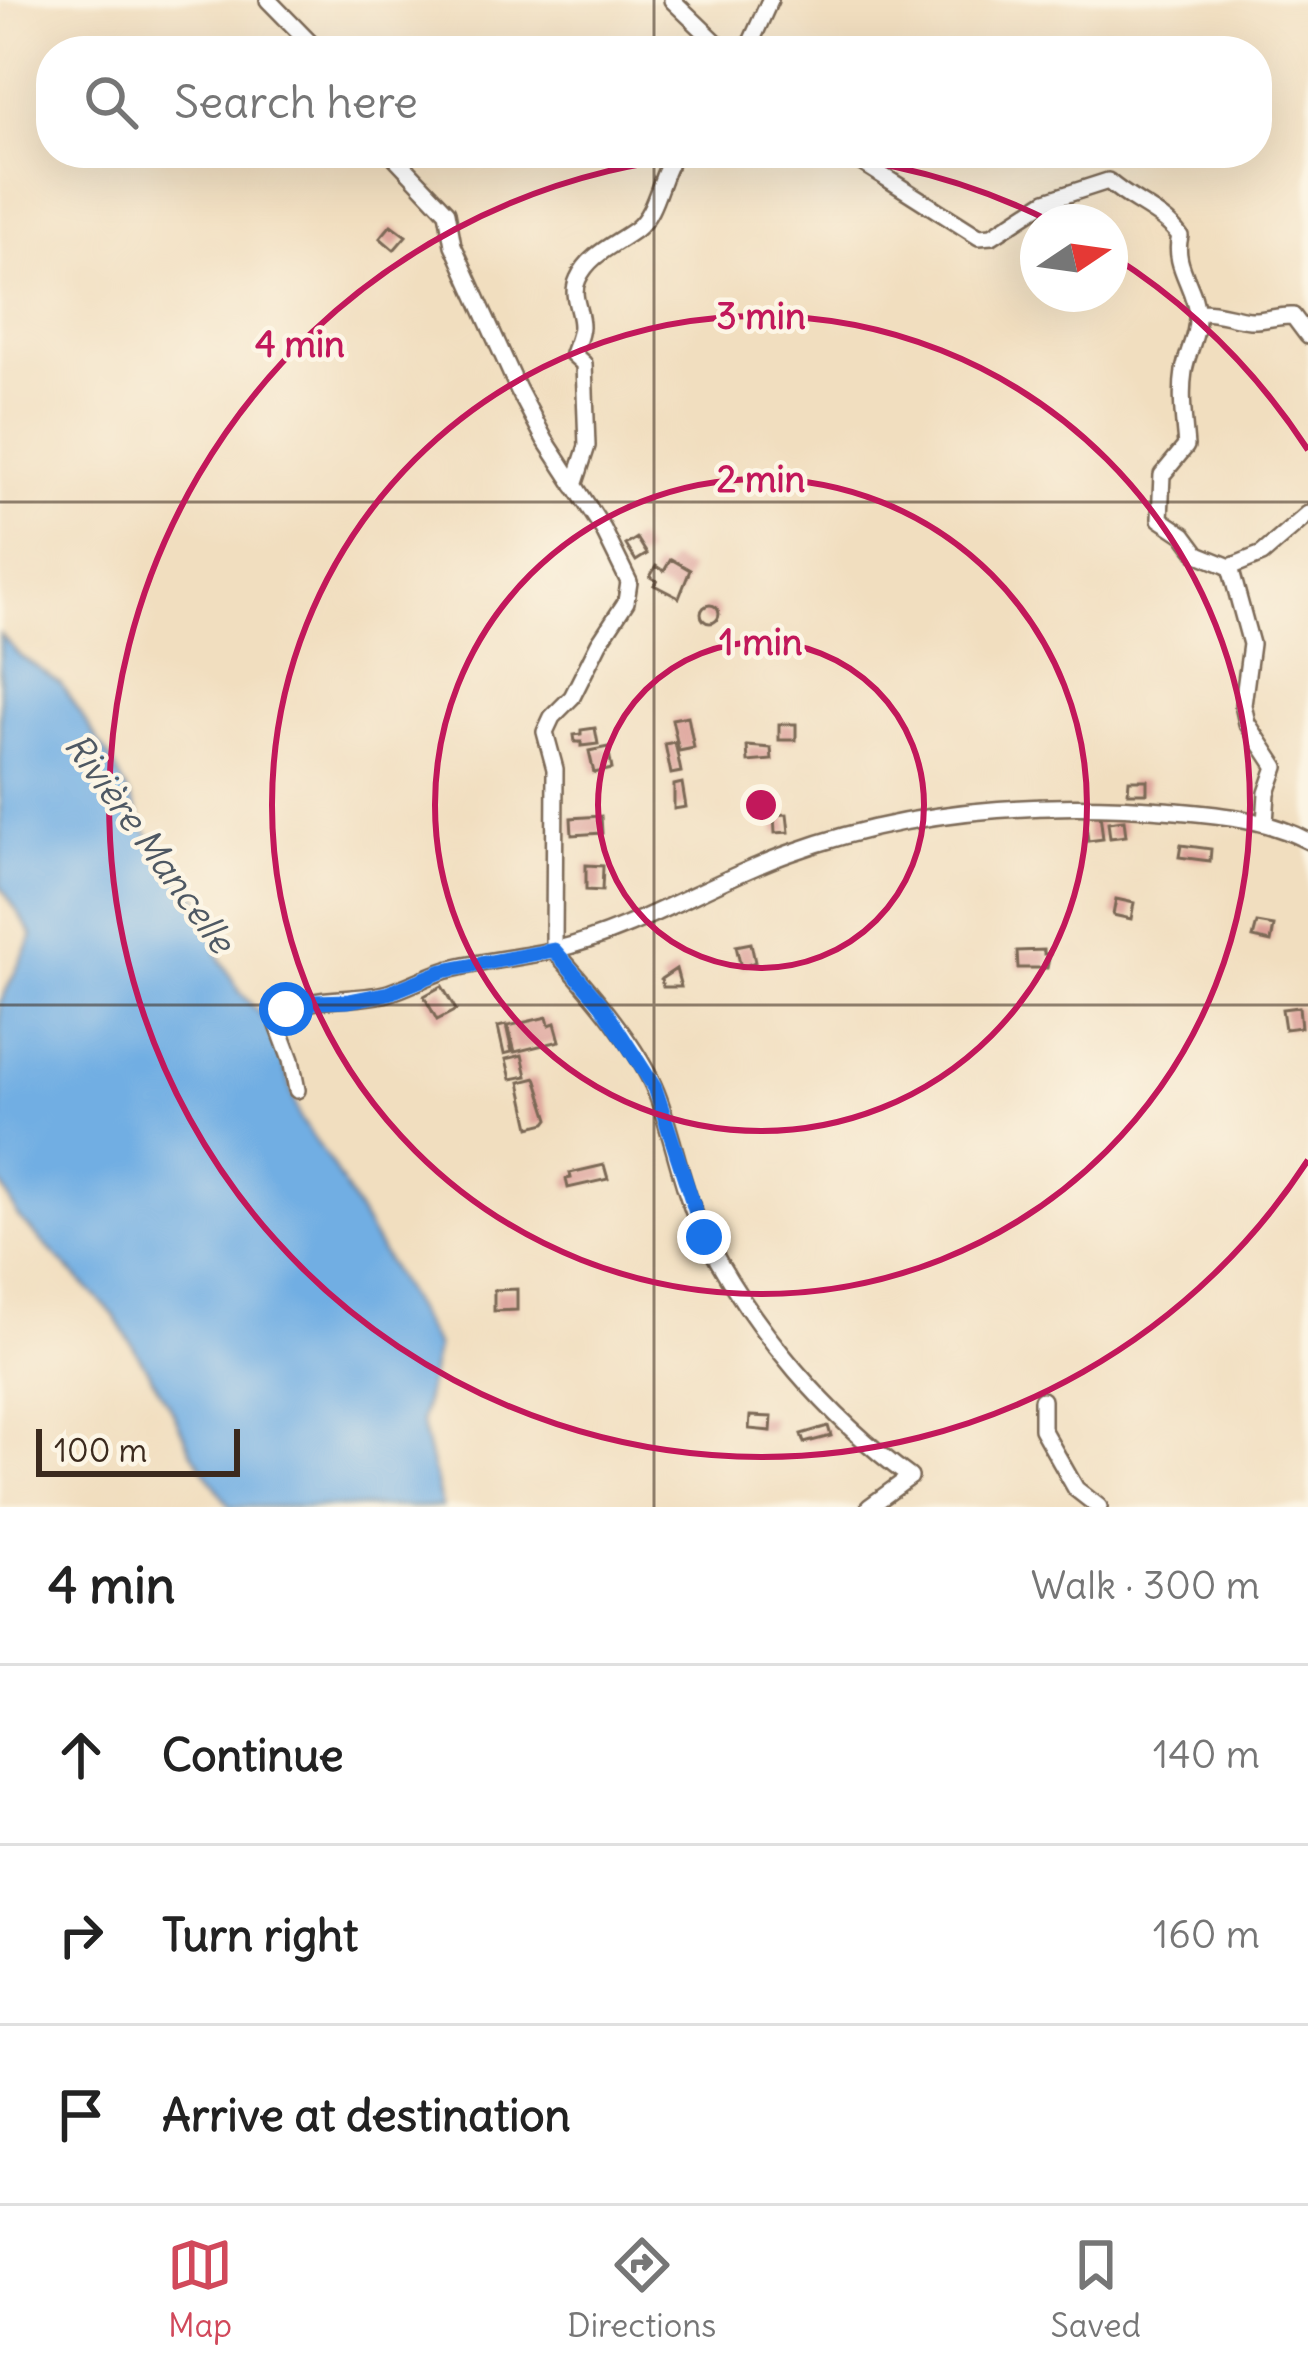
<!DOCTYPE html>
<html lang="en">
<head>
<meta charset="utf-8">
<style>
  body { margin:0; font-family:Delius,sans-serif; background:#f6f6f6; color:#222 }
  .compass { position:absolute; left:1020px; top:204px; width:108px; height:108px; border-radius:50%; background:#fff; box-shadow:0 12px 48px #0002; rotate:77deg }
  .scale { position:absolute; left:36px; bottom:30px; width:204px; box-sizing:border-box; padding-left:12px; border:6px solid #3b2a1e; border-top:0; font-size:33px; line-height:42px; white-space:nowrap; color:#3b2a1e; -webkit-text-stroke:9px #fcf5e5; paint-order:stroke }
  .stop { position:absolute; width:36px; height:36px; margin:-27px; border:9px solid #1a73e8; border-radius:50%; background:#fff }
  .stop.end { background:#1a73e8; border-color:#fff; box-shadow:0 3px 12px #0008 }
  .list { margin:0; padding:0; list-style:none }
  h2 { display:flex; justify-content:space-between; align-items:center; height:156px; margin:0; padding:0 48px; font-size:51px }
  h2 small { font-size:39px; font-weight:400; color:#767676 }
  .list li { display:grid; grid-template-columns:78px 1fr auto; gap:36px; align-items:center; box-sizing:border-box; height:180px; padding:0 48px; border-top:3px solid #e0e0e0 }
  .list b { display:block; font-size:45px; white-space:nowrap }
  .list em { font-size:39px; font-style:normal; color:#767676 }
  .icon { flex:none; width:66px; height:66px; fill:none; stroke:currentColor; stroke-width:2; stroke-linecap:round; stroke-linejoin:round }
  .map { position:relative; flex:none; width:1308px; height:1507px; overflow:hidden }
  .search { position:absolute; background:#fff; box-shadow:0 12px 48px #0002; left:36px; right:36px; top:36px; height:132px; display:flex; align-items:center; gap:30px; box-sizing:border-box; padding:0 42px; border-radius:48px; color:#767676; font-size:45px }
  .sheet { height:696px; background:#fff }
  nav { display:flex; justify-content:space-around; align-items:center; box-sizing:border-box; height:168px; border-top:3px solid #e0e0e0; background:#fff; font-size:33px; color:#767676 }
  nav a { display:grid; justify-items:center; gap:6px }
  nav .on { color:#d1495b }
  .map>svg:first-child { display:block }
</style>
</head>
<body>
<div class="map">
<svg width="1308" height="1507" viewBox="0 0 1308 1507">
  <rect width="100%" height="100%" fill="#fcf5e5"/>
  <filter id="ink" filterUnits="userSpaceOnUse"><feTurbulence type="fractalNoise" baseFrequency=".00833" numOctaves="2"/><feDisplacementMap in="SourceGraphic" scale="24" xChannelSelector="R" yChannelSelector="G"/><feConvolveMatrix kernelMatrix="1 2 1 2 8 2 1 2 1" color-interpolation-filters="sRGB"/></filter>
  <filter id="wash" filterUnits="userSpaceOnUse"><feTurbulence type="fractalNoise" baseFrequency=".004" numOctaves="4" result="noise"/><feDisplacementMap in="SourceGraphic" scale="48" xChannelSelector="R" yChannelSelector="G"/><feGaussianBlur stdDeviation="2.7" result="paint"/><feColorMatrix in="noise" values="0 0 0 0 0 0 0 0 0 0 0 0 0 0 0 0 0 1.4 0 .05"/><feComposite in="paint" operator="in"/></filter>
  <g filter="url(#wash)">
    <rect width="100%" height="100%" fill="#f1debf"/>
    <path fill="#71aee3" stroke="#566c80" stroke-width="3" d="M0,634L19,655L60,683L114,765L148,834L206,909L218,955L240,992L273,1029L300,1118L332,1165L436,1347L421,1422L442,1507H230L191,1451L173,1412L114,1315L18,1217L0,1180V1003L33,936L0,885Z"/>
    <g id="blocks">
      <path fill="#dc9f97" d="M1061,202L1082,222H1060L1051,213Z
        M391,225L406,236L394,250L380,238Z
        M637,538L647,554L636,561L626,545Z
        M671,559L690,570L679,598L654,585L657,581L650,577L656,566L664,571Z
        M701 614a9 9 0 1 1 18 0a9 9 0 1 1-18 0Z
        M688,716L694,748L679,751L672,719Z
        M779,724H796V740H779Z
        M595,728L598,744L581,746V742H575L574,735L581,734V730Z
        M675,742L681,772L671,774L665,744Z
        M747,746L771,748L772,760L748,762Z
        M608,747L612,769L594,773L589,751Z
        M1129,780H1147V793H1128Z
        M682,783L686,807L674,809V785Z
        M1100,813L1103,839L1088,841L1085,815Z
        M787,814L789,832L775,833L774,815Z
        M601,816L602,833L572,835L571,818Z
        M1124,820L1126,836L1110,838L1108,822Z
        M1181,845L1211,849L1210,861L1179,857Z
        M586,865L603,866L602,891L586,890Z
        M1116,899L1134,903L1131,919L1113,915Z
        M1257,923L1274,926L1271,942L1253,938Z
        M751,943L755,962L741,968L736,946Z
        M1044,950V954H1050L1047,968H1018L1017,951Z
        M676,969L681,987H663L661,979Z
        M442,986L456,1010L437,1020L424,996Z
        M1299,1007L1301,1027L1285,1029L1282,1009Z
        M547,1017L549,1025L555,1023L560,1041L515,1052L508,1026Z
        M506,1025L512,1052L504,1054L498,1027Z
        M522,1055L527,1076L511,1079L506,1059Z
        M536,1078L549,1119L546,1123L530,1127L520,1082Z
        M604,1165L608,1179L568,1188L566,1179L571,1178L570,1173Z
        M517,1289V1310L494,1311V1290Z
        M750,1416L772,1417L771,1431L749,1429Z
        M828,1426L831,1436L804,1443L801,1434Z"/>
    </g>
  </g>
  <g filter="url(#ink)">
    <use href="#blocks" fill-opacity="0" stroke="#7b6956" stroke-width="3"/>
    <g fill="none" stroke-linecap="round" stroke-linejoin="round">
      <g stroke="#7b6956" stroke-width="20">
        <path id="minor" d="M268,0L318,51
          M672,0L725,51
          M747,51L770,0
          M391,153L447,212L453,245L518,389L545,440L603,529L629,582L626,602L599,643L572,697L552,717L545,732L555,769L554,950C588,989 637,1044 656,1092C675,1140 682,1195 707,1241C755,1331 827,1417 910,1477L869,1507
          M847,153L979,237L992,236L1046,201L1108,181C1131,202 1163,212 1180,236C1172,266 1196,287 1197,316C1198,336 1187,352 1184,371C1180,396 1184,421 1186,446L1162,475L1160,519L1184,535L1198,554L1230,567
          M1197,312C1218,311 1231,318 1250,320C1263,321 1279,315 1293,316L1308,336
          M574,486L587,446L584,364L573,354C576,345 581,335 581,326C581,309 570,296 578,279C589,254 616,244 636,229C658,211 659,175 676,153
          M1265,823L1267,793L1276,767L1247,723L1243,705L1251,644L1230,567L1262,554L1308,514
          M297,1090L291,1060L276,1020C302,992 353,1003 388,993C408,987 427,976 447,970C483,961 519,958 554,950C637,930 711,881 790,853C913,808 1047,800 1176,811C1222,815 1267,819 1308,841
          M1042,1400V1429L1076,1489L1099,1507"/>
      </g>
      <use href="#minor" stroke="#fff" stroke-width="15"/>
    </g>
  </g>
  <g fill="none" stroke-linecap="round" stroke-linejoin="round" filter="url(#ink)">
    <path stroke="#1a73e8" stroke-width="15" d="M286,1009L314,1002L349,1001L389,993L443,971L554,950L601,1004L655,1088L704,1237"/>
  </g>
  <path fill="none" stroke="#3b2a1e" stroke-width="3" stroke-opacity="0.55" d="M654,0V51M654,153V1507M0,502H1308M0,1005H1308"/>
  <g fill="none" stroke="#c2185b" stroke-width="6">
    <circle cx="761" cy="805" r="163"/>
    <circle cx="761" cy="805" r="326"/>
    <circle cx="761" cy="805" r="489"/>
    <path d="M1308 1160A652 652 0 1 1 755 153M767 153A652 652 0 0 1 1052 222M1111 255A652 652 0 0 1 1308 450"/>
  </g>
  <g text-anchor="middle" stroke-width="9" stroke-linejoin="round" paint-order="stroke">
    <g font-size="36" font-style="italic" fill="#4e5863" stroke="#fcf5e5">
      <text transform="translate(150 843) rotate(54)" y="13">Rivière Mancelle</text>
    </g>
  </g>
  <circle cx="761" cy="805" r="18" fill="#c2185b" stroke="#fcf5e5" stroke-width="6"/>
  <g font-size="36" text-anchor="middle" font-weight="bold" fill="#c2185b" stroke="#fcf5e5" stroke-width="9" stroke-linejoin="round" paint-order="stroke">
    <text x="761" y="329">3 min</text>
    <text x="300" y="357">4 min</text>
    <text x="761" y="492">2 min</text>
    <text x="761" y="655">1 min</text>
  </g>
</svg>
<svg class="compass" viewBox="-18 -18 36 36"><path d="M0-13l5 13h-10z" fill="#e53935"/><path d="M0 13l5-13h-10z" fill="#767676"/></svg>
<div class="scale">100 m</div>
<div class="stop" style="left:286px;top:1009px"></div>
<div class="stop end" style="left:704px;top:1237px"></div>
<div class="search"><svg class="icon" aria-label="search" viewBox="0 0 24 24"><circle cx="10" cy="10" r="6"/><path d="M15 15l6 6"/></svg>Search here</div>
</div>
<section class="sheet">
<h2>4 min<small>Walk · 300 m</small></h2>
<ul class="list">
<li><svg class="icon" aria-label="ahead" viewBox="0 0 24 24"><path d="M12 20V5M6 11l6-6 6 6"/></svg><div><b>Continue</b></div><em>140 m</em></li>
<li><svg class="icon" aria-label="right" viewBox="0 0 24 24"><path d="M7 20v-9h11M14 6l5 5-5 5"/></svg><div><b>Turn right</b></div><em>160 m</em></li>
<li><svg class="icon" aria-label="arrive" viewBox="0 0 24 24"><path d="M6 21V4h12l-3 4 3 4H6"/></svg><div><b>Arrive at destination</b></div></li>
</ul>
</section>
<nav>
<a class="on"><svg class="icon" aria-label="map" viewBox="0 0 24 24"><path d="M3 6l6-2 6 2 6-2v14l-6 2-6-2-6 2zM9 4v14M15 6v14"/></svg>Map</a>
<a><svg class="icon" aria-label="directions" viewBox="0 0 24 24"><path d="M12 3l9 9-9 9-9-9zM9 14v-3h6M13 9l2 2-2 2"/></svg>Directions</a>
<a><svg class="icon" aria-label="saved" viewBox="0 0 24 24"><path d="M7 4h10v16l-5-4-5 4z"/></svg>Saved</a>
</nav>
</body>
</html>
